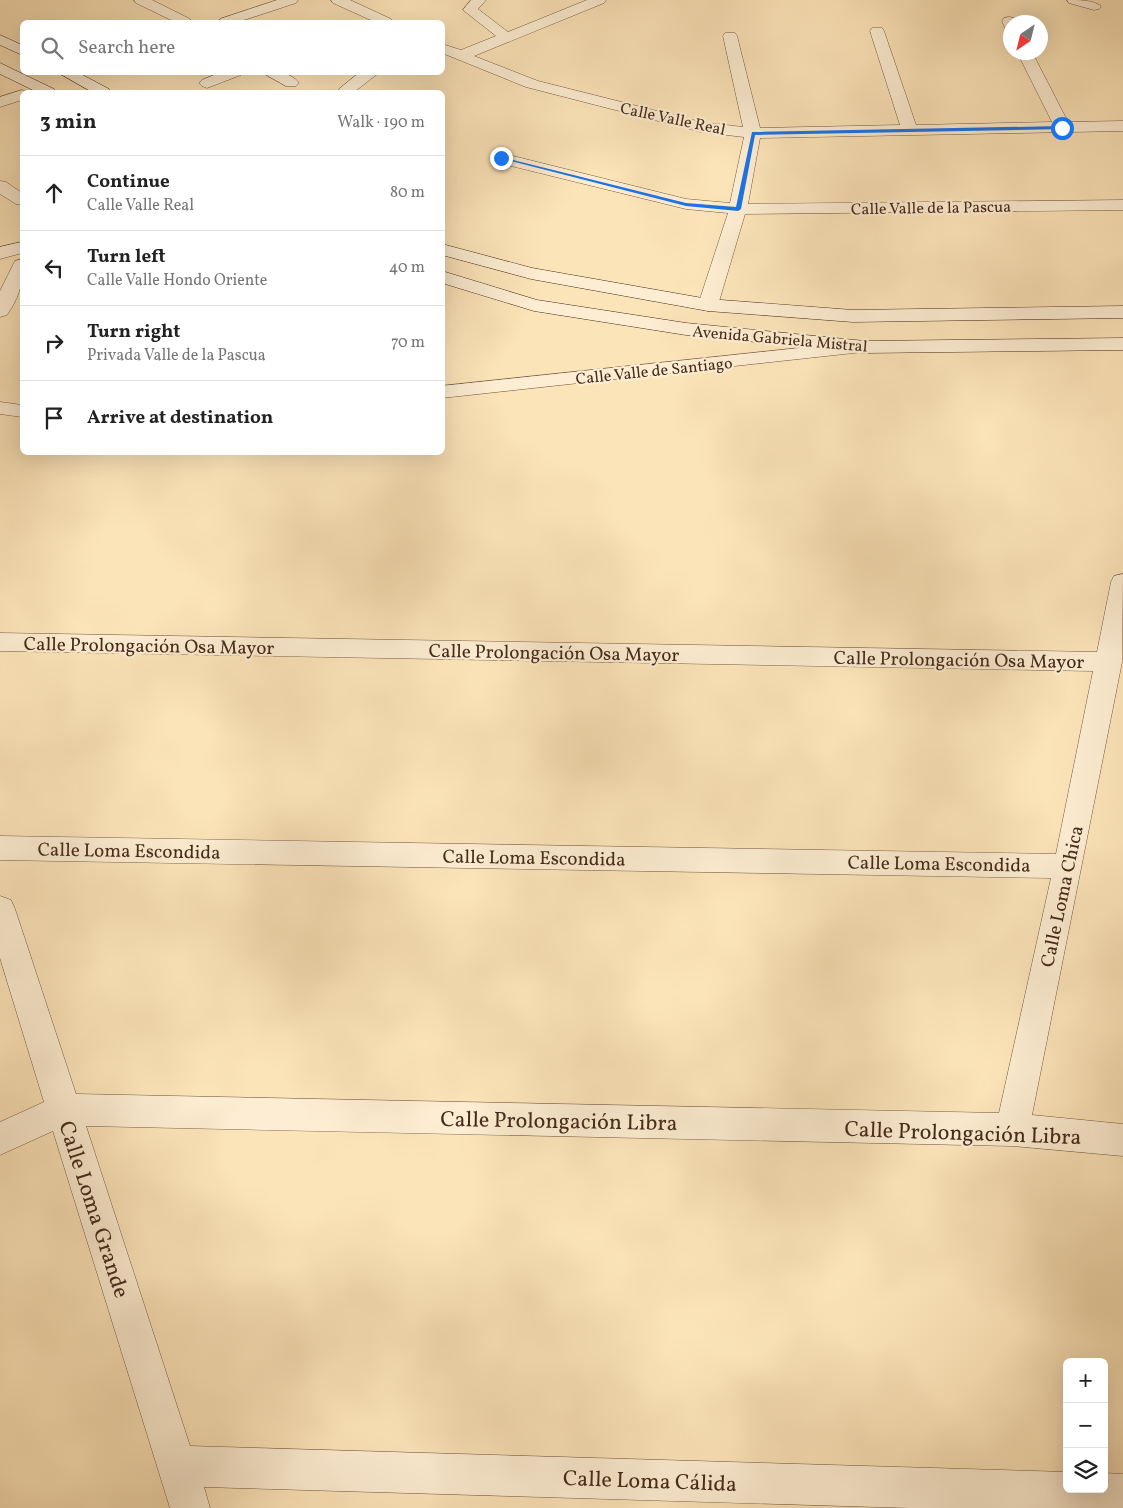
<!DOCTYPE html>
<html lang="en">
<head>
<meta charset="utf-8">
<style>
  body { margin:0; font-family:Vollkorn,serif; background:#f2f2f2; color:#222 }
  .controls { position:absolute; right:15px; bottom:15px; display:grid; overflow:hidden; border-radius:8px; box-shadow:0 5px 20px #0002 }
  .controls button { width:45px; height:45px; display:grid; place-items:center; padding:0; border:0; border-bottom:1px solid #e0e0e0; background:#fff; color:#222; font:25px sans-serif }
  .compass { position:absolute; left:1003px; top:15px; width:45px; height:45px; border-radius:50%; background:#fff; box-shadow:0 5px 20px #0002; rotate:215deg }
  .stop { position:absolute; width:15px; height:15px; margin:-11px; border:4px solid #1a73e8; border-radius:50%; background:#fff }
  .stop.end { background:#1a73e8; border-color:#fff; box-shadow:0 1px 5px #0008 }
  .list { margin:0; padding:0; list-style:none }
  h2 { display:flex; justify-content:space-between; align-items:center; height:65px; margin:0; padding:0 20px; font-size:21px }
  h2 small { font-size:16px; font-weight:400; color:#767676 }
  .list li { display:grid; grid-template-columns:32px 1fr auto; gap:15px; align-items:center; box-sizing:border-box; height:75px; padding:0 20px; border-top:1px solid #e0e0e0 }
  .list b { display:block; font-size:19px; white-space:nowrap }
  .list p { margin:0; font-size:16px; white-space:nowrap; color:#767676 }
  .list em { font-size:16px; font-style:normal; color:#767676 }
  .icon { flex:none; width:28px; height:28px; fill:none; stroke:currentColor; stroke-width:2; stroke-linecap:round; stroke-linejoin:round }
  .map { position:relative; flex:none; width:1123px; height:1508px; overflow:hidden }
  .search { position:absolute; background:#fff; box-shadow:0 5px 20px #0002; left:20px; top:20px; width:425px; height:55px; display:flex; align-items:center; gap:12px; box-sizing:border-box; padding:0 18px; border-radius:8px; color:#767676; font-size:19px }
  .panel { position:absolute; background:#fff; box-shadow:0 5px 20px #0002; left:20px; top:90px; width:425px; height:365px; border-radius:8px }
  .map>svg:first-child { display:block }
</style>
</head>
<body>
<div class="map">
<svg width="1123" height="1508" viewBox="0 0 1123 1508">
  <rect width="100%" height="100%" fill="#fce4b9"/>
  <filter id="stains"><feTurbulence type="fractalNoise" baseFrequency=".004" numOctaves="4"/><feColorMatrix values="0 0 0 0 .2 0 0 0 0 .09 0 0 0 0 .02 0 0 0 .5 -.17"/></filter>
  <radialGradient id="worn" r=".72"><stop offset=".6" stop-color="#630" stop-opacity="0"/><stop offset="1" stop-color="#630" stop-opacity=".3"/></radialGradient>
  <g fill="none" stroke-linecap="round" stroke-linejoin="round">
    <g stroke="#735843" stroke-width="1">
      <path id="minor" d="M134,0H152L190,19L192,22H175L136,3Z
        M277,0H298L296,3L238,22H218L220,19Z
        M331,0H350L391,19L393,22H375L333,3Z
        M471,0H486L478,9L508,32L587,0H606L604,3L474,56L538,81L701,122L743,127L723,36L725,33H735L737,36L760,128L900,125L870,31L872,28H882L884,31L916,125L1052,122L1017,52H1032L1068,122L1123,121V131L760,138L748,204L1123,200V210L745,214L718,305L715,309L708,311L701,309L698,305L728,213L686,209L495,162L493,158L495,154L501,153L686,199L730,203L744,137L701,132L526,87L442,53V44L461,50L496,36L463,10Z
        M1067,0C1078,0 1093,0 1101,6L1099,9L1094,10L1069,3Z
        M1009,17L1014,18L1017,22H1010V29L1005,28L1002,21L1004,18Z
        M221,72H243L241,75L207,88L202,86L199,83L202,80Z
        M261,72C274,72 290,71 299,83L296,86H286Z
        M360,72H380L354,92H337L339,89Z
        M22,90L28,92H22V100L0,107V97Z
        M0,181L6,182L22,193V205L16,204L0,194Z
        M22,242V253L0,259V247Z
        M22,259C25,279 19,298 7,315L0,317V291L15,261Z
        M865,341L872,343L875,347L872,351L442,398V386Z
        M0,402L22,405V417L0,414Z
        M1123,574L1122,662L1032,1115L1123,1124V1156L1012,1146L86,1126L190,1446L1067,1472V1489H1104V1473L1123,1474V1508H911L204,1487L210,1508H170L53,1131L0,1155V1122L44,1102L0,958V896L11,900L15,909L76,1094L999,1113L1051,878L0,860V836L1056,854L1093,671L0,651V633L1097,652L1111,582L1114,576Z"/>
    </g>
    <g stroke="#452a1c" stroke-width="1">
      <path id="secondary" d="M0,35L22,45V55L0,45Z
        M0,63L54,89L56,92H37L0,74Z
        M57,72H77L109,89L111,92H92Z
        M442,244L532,268L708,299L853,310L1123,306V318L853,322L708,311L531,279L442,255Z
        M442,271L537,300L686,323L865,341L1123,338V350L865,353L686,335L534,311L442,283Z"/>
    </g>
    <use href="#minor" fill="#fdedd2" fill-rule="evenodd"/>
    <use href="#secondary" fill="#fdedd2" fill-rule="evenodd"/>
  </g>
  <path fill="#1a73e8" d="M1062,126L1063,129L755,135L741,209L738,211L686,206L499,158L501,157L686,203L736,207L752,132Z"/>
  <g text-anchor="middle" stroke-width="4.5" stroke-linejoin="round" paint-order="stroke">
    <g font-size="16" fill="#452a1c" stroke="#fdedd2">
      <text transform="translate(673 118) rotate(12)" y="6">Calle Valle Real</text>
      <text transform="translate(931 207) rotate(-1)" y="6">Calle Valle de la Pascua</text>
      <text transform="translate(780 338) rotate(5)" y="6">Avenida Gabriela Mistral</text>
      <text transform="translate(654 370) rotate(-6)" y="6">Calle Valle de Santiago</text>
    </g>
    <g font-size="19" fill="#452a1c" stroke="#fdedd2">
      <text transform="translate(149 645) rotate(1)" y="7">Calle Prolongación Osa Mayor</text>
      <text transform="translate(554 652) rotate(1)" y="7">Calle Prolongación Osa Mayor</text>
      <text transform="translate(959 659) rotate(1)" y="7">Calle Prolongación Osa Mayor</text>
      <text transform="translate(129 850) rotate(1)" y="7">Calle Loma Escondida</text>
      <text transform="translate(534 857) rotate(1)" y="7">Calle Loma Escondida</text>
      <text transform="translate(939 863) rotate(1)" y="7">Calle Loma Escondida</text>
      <text transform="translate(1061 896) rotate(-78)" y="7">Calle Loma Chica</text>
    </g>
    <g font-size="22" fill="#452a1c" stroke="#fdedd2">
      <text transform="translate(559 1120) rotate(1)" y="8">Calle Prolongación Libra</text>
      <text transform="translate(963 1132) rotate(2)" y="8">Calle Prolongación Libra</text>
      <text transform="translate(95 1209) rotate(72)" y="8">Calle Loma Grande</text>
      <text transform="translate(650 1480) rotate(2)" y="8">Calle Loma Cálida</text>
    </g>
  </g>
  <rect width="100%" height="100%" filter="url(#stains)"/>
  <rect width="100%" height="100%" fill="url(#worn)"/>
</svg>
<div class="controls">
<button>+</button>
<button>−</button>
<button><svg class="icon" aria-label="layers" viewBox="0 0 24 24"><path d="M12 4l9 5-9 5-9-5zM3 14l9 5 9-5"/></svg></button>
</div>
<svg class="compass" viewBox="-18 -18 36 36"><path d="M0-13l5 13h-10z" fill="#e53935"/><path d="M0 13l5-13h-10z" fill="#767676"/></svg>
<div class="stop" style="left:1062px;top:128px"></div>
<div class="stop end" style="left:501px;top:158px"></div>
<div class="search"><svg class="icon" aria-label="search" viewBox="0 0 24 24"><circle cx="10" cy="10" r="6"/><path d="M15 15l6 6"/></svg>Search here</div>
<section class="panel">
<h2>3 min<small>Walk · 190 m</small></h2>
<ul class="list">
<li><svg class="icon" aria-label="ahead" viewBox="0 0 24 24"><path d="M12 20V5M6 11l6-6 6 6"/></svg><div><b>Continue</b><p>Calle Valle Real</p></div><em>80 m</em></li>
<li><svg class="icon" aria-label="left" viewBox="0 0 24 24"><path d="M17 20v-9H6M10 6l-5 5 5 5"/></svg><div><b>Turn left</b><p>Calle Valle Hondo Oriente</p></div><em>40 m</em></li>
<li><svg class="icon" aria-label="right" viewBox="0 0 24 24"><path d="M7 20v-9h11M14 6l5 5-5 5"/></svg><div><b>Turn right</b><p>Privada Valle de la Pascua</p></div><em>70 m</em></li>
<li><svg class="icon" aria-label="arrive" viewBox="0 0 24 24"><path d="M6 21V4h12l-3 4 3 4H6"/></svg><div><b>Arrive at destination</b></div></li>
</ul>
</section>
</div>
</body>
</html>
